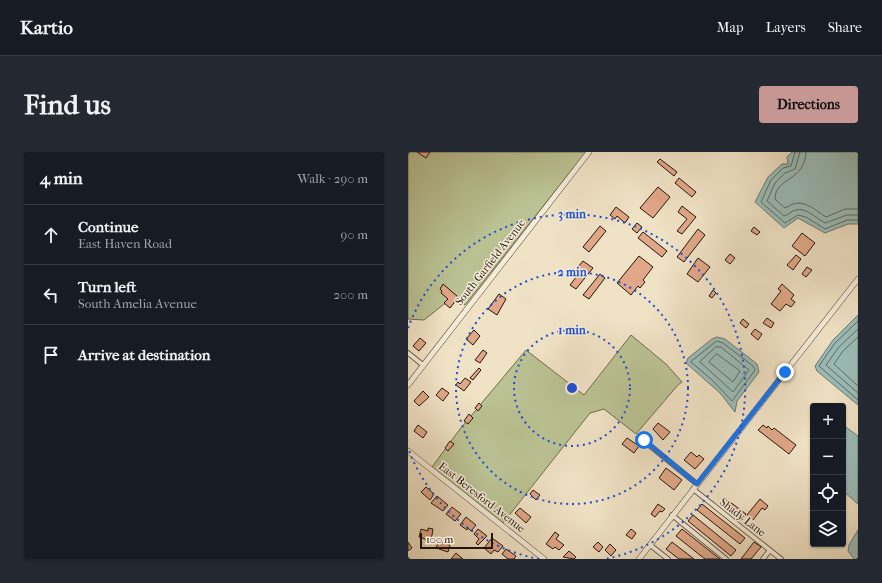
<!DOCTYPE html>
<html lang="en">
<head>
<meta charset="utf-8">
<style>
  body { margin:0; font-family:"IM FELL French Canon",serif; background:#242831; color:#f1f3f6 }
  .controls { position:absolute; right:12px; bottom:12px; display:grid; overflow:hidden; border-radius:4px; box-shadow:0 1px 3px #0004 }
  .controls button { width:36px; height:36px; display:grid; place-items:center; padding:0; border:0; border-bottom:1px solid #363941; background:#171b24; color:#f1f3f6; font:20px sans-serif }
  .scale { position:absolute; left:12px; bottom:10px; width:73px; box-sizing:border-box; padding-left:4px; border:2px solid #24160c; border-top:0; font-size:11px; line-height:14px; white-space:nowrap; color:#24160c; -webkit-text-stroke:3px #f5ecd9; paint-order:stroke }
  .stop { position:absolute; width:12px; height:12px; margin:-9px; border:3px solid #1a73e8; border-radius:50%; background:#fff }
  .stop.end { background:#1a73e8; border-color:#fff; box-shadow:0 1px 4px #0008 }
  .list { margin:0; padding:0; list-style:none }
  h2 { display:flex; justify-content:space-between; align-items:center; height:52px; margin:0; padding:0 16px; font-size:17px }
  h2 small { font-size:13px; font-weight:400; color:#9ea1a6 }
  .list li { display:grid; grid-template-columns:26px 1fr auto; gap:12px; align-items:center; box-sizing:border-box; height:60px; padding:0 16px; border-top:1px solid #363941 }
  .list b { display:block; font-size:15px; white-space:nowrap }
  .list p { margin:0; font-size:13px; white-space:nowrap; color:#9ea1a6 }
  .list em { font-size:13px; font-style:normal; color:#9ea1a6 }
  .icon { flex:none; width:22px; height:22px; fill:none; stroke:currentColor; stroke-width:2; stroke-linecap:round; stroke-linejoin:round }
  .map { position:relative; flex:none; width:450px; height:407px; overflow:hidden; border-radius:4px }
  header { display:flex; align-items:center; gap:24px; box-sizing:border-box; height:56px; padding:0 20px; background:#171b24; border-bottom:1px solid #363941 }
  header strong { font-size:19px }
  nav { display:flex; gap:22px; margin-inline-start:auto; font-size:14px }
  .intro { display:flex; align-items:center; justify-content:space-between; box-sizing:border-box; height:96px; padding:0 24px }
  h1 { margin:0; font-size:28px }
  .button { padding:10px 18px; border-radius:4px; background:#c59692; color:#111; font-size:14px; font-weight:700 }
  main { display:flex; gap:24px; padding:0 24px }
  aside { flex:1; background:#171b24; border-radius:4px; box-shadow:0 1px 3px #0004 }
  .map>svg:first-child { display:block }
</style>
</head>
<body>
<header>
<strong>Kartio</strong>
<nav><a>Map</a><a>Layers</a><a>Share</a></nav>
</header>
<div class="intro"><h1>Find us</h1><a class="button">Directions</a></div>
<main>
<aside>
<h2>4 min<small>Walk · 290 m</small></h2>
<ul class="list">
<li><svg class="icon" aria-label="ahead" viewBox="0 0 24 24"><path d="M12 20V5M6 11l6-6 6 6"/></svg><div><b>Continue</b><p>East Haven Road</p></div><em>90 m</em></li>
<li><svg class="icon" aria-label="left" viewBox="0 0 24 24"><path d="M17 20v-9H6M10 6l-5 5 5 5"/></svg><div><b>Turn left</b><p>South Amelia Avenue</p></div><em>200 m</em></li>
<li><svg class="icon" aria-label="arrive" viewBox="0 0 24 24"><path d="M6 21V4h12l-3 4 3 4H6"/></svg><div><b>Arrive at destination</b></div></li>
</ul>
</aside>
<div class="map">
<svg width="450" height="407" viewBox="0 0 450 407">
  <rect width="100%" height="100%" fill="#f0e2c5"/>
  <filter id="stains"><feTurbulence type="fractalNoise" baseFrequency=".005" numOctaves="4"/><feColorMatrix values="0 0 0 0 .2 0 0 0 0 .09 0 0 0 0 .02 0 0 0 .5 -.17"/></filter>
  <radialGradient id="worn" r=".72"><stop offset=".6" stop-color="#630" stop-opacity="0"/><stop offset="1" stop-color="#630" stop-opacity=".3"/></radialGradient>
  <path fill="#bbc394" stroke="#706c50" d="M2,0H178L57,153L45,145L16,168L0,167V4Z
    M223,183L258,212L274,230L270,233L228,282L196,257L182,261L95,371L24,315L52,277L118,198L176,243Z"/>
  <path fill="#9bbdb9" stroke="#6b7a74" d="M384,0H450V72H440L417,81L390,66L376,76L347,50L360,25L374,12H380L379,5Z
    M450,163V253L409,219L407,214L425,188Z
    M309,185L317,187L349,212L351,220L329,249L327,260L312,241L278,211L280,206L304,187Z
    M435,273L450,284V352L435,339Z
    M450,378V407H446L440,399L441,393Z"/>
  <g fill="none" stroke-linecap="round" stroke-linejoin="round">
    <path stroke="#606a62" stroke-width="1" d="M387,0L383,14L375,16L363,28L353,50L377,71L390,63L398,65L417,77L439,68H450
      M392,0L387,17L377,21L367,31L359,49L376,64C380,63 383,59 388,58C398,55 409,67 417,71L439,63H450
      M398,0C397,30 367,25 367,47L377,56C380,55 382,53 385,52C398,48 408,59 418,65L437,57H450
      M450,169L427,191L411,214L450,248
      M450,177L431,195L418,213L450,241
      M450,185L435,199L426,212L450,234
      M309,189L315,191L345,214L347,218L324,249L304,228L283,210Z
      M308,195H313L341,218L325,240L292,210Z
      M309,202L332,219L325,230L301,210Z"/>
  </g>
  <path fill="#e1a788" stroke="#24160c" d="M9,0H22L18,6Z
    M252,7L269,20L266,24L249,10Z
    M271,26L288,40L284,45L267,31Z
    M250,35L262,45L245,66L232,56Z
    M274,54L288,65L274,82L269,79L279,67L270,60Z
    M208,55L221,65L217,71L209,64L207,67L202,63Z
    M229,71L234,75L229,81L224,77Z
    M192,74L198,79L181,100L175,95Z
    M346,75L352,80L349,83L343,79Z
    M290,77L297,83L276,110L269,105Z
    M235,80L259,99L254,105L230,86Z
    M394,81L407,91L397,104L384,94Z
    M322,102L327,106L322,112L317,108Z
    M388,103L393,107L385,118L379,113Z
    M231,104L245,115L235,128L237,130L232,136L230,134L223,143L209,131Z
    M290,106L302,115L290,130L279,122Z
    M175,109L185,116L168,137L162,133L173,119L169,116Z
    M399,115L404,118L398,125L394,122Z
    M192,122L197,126L181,147L175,143Z
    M35,132L49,144L48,146L49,147L42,156L36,151L40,147L33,141L34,139L32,137Z
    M374,132L386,143L383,147L387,150L383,155L378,152L372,159L363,152L373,139L370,137Z
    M305,138L308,141L304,146L301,144Z
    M91,142L98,147L89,163L80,157Z
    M359,166L366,171L363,176L355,171Z
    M335,167L341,172L338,176L332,171Z
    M347,177L354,182L350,188L343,182Z
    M66,178L72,184L65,193L58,187Z
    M12,186L18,191L11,199L5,194Z
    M75,198L79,201L72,211L67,208Z
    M71,216L73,218L65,228L62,226Z
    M57,226L63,230L56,239L48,233L50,230L52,232Z
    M34,236L41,241L35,249L28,243Z
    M15,239L21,245L11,254L6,249Z
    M71,251L74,254L70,259L67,256Z
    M61,262L65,266L60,272L56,269Z
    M250,271L262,280L255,288L245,277Z
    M10,273L19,280L15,286L6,279Z
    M355,273L359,276L360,274L364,278L366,276L388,293L381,302L350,278Z
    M219,286L231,294L226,301L214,292Z
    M42,289L46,292L40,299L37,296Z
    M283,300L289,305L291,303L296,307L287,317L276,308Z
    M258,316L274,328L266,338L251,326Z
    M18,335L26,342L22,348L13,340Z
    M125,338L132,343L128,348L122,342Z
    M29,344L40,353L35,359L23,351Z
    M352,347L360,354L357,358L354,356L345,368L339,363Z
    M322,350L338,362L334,368L318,356Z
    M250,352L257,357L254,360L252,359L247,365L243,362Z
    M294,352L337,386L332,392L289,358Z
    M44,355L53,362L47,369L38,362Z
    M112,356L123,365L118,371L107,361Z
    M285,363L328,398L323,404L280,369Z
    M58,365L68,373L63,379L60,376L59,378L52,373Z
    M20,376L25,377L23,389L11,385L13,377L20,379Z
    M70,377L79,384L70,393L68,391L71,387L66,382Z
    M223,377L228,381L224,387L218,383Z
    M274,377L312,407H297L268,384Z
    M147,380L151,383L148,387L156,393L151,398L147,395L145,397L138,392Z
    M84,386L95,394L90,400L86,398L83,402L76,396Z
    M31,389L42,393L40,400L28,396Z
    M0,390L4,396L0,399Z
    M190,390L195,395L191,400L185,395Z
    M264,390L286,407H271L258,397Z
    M346,390L353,395L343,407H333Z
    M202,392L208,398L203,404L197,398Z
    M98,397L108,404L106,407H100L94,402Z
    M161,399L168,405L166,407L155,405Z
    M48,401L55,407H43Z"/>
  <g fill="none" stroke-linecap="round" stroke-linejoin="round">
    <g stroke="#57493a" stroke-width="5.5">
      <path id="minor" d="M0,201L15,213
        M236,289L289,332
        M285,337L373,407
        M264,363L318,407
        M242,393L260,407
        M355,407L362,398"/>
    </g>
    <g stroke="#57493a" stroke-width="6">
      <path id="tertiary" d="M0,233L181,0
        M0,299L136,407
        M231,407L450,127"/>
    </g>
    <use href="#minor" stroke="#f5ecd9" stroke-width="4"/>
    <use href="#tertiary" stroke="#f5ecd9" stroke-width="5"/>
  </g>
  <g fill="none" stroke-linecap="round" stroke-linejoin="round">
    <path stroke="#1a73e8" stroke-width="5" d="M236,288L289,332L377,220"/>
  </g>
  <g fill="none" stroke="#1d4ed8" stroke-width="2" stroke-dasharray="2 4">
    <circle cx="164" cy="236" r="58"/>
    <circle cx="164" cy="236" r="116"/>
    <path d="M131 407A174 174 0 0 1 0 296M0 176A174 174 0 1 1 197 407"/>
  </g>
  <g text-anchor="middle" stroke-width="3" stroke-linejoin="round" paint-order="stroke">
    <g font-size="11" fill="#24160c" stroke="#f5ecd9">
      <text transform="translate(82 110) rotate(-52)" y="4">South Garfield Avenue</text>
      <text transform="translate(74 345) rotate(38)" y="4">East Beresford Avenue</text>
      <text transform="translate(335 365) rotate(38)" y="4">Shady Lane</text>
    </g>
  </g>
  <circle cx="164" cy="236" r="6" fill="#1d4ed8" stroke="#f5ecd9" stroke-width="2"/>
  <g font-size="12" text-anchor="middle" font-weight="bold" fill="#1d4ed8" stroke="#f5ecd9" stroke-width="3" stroke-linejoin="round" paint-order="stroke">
    <text x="164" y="66">3 min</text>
    <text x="164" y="124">2 min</text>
    <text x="164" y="182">1 min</text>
  </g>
  <rect width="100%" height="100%" filter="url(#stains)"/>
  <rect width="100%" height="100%" fill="url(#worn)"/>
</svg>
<div class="controls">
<button>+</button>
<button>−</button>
<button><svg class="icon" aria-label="locate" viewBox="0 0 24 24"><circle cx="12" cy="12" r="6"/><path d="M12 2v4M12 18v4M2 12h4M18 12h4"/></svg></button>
<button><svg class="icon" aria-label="layers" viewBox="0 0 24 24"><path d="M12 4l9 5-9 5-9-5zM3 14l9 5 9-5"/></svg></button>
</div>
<div class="scale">100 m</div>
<div class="stop" style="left:236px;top:288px"></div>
<div class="stop end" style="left:377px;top:220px"></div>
</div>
</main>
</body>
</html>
